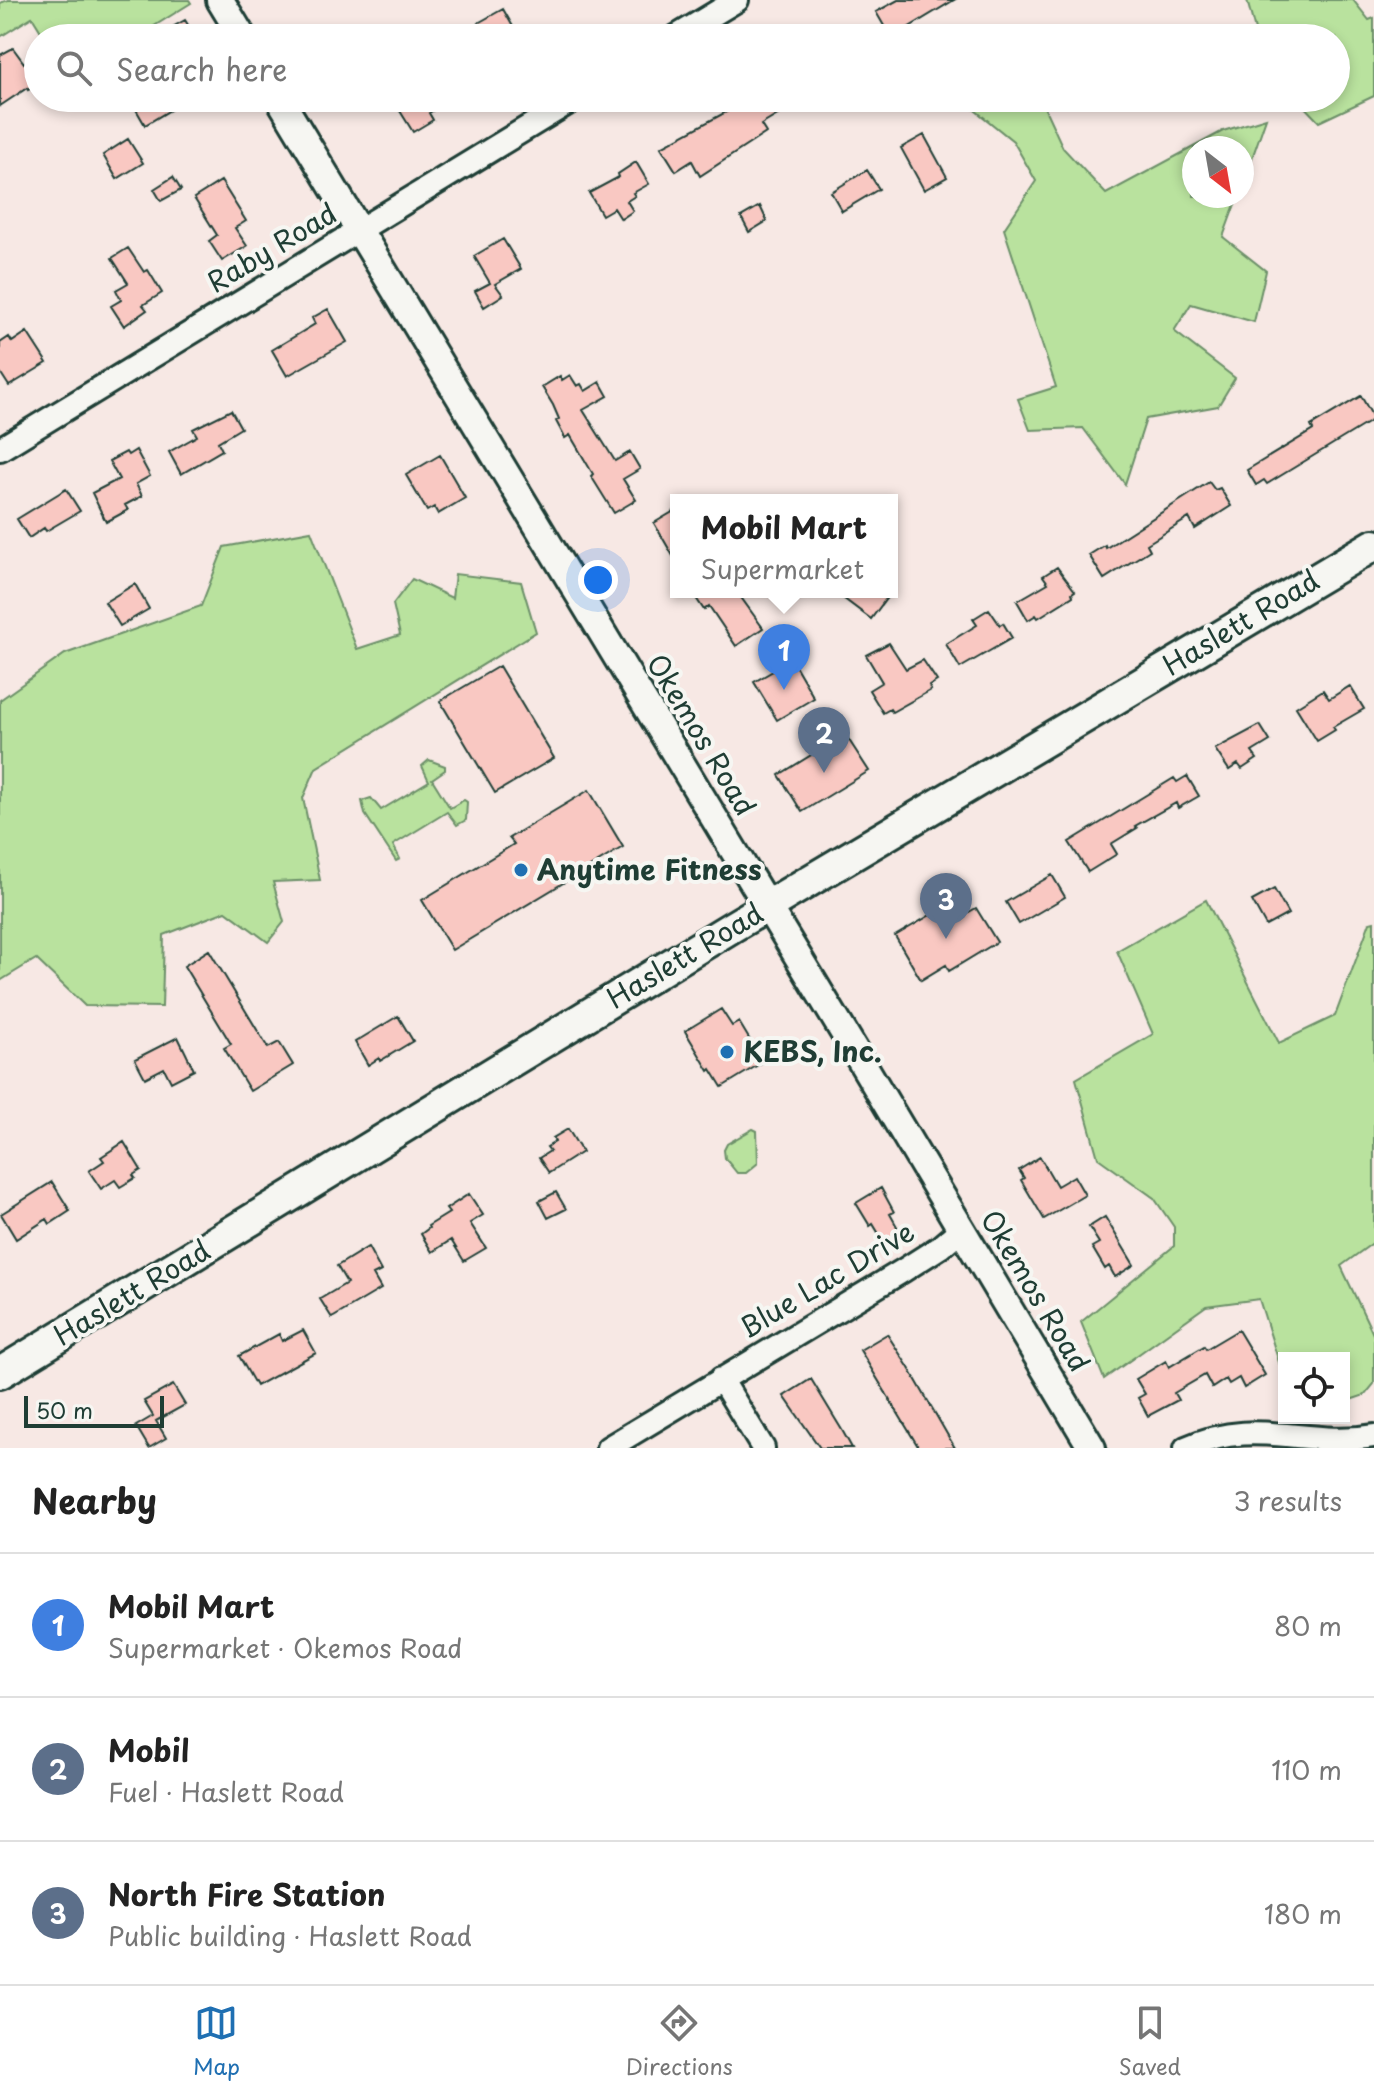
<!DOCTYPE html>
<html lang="en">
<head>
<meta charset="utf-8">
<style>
  body { margin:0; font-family:"Playpen Sans",sans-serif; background:#f2f2f2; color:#222 }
  .controls { position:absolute; right:24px; bottom:24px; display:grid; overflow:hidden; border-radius:0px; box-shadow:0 4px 12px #0003 }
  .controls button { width:72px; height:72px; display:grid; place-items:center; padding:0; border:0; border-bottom:2px solid #e0e0e0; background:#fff; color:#222; font:40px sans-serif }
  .compass { position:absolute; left:1182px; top:136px; width:72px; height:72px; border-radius:50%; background:#fff; box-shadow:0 4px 12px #0003; rotate:149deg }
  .scale { position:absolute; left:24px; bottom:20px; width:140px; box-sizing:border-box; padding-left:8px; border:4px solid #1f3d34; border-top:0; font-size:22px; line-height:28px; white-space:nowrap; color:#1f3d34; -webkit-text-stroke:6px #f6f6f2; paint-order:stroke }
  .you { position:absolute; left:598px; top:580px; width:28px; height:28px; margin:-20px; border:6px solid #fff; border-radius:50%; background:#1a73e8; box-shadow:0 0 0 12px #1a73e833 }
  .badge { display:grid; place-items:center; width:52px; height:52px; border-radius:50%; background:#1f6fb2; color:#fff; font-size:26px; font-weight:700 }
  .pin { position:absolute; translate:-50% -66px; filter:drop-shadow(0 2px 4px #0008) }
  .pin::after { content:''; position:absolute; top:42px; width:28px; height:24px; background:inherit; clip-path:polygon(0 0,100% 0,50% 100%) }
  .popup { position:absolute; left:670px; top:494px; width:228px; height:104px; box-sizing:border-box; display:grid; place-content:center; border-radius:0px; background:#fff; filter:drop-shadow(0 2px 6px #0005); font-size:26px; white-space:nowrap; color:#767676 }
  .popup b { font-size:30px; color:#222 }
  .popup::after { content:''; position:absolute; left:50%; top:100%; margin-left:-16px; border:16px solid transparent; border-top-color:#fff }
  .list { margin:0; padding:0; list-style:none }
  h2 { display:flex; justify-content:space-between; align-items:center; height:104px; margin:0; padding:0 32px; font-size:34px }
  h2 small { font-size:26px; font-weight:400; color:#767676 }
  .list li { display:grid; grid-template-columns:52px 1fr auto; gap:24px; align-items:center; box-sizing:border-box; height:144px; padding:0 32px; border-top:2px solid #e0e0e0 }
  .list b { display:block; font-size:30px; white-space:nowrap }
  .list p { margin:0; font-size:26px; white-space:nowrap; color:#767676 }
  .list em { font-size:26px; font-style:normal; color:#767676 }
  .icon { flex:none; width:44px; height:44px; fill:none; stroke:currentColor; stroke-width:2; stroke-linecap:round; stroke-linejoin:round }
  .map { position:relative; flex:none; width:1374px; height:1448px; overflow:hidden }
  .search { position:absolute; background:#fff; box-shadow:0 4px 12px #0003; left:24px; right:24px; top:24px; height:88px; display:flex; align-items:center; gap:20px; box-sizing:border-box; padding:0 28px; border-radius:44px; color:#767676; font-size:30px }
  .sheet { height:536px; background:#fff }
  nav { display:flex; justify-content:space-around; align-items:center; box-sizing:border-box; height:112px; border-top:2px solid #e0e0e0; background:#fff; font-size:22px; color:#767676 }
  nav a { display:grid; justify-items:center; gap:4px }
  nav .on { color:#1f6fb2 }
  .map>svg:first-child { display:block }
</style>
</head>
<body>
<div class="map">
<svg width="1374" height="1448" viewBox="0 0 1374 1448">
  <rect width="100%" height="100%" fill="#f7e8e4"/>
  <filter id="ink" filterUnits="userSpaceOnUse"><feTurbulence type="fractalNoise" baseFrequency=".0125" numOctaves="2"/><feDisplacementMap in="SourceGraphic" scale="16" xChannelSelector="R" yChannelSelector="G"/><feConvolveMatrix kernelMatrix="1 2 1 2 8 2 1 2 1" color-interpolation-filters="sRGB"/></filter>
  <g filter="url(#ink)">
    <path fill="#b9e29e" stroke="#6c9069" stroke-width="2" d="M8,0H189L191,3L135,38H45L32,17L0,37V3Z
      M1247,0H1353L1369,20L1374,18V96L1319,122L1296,98H1336V38H1257Z
      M960,98H1040L1063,148L1106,194L1223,131L1266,118L1242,187V148H1194V196H1238L1223,237L1266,271L1254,322L1191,304L1174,331L1235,378L1218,406L1146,419L1125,484L1083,428L1030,430L1018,399L1056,387L1004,229L1036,181L1013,141Z
      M311,531L357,649L400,635L393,604L412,579L452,598L455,574L521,582L536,632L316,768L303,798L320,880L273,882L284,922L268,942L226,911L164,935L162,1007L85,1006L36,959L0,981V700L65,654L201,606L224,547Z
      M429,760L445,766V770L432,779L450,808L464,800L467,802L466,820L457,825L447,812L393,845L400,859L396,861L365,814L362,801L371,798L381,810L429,781L422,766Z
      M1206,900L1279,1043L1335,1016L1370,922L1374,921V1242L1341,1266L1374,1336V1384L1365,1395L1344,1402V1358H1284V1378L1259,1299L1206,1306L1104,1379L1081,1322L1174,1246V1227L1154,1198L1098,1158L1076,1079L1153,1034L1117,951Z
      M753,1129L757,1131L758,1163L746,1173H737L725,1158L724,1150L727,1144Z"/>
    <path fill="#f9c8c2" stroke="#1f3d34" stroke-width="2" d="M898,0H954L891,38L876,12Z
      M503,9L516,32L506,38H464L481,28L478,23Z
      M185,20L196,38H153Z
      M13,48L24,63L38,53V84L28,90L27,88L0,106V55Z
      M149,98H190L145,125L134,106Z
      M392,98H453L429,113L433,120L413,132Z
      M752,98H806L761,125L766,133L700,176L692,161L676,171L661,147Z
      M924,135L947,177L924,190L901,148Z
      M128,139L143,163L117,179L103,155Z
      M636,162L649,184L633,193L635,196L627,201L633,211L621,219L614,208L602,215L589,193L619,177L618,174Z
      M867,170L879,189L842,211L831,192Z
      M173,177L181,190L161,201L154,189Z
      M221,181L246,221L235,228L247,246L222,261L209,241L217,235L194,198Z
      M760,206L767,221L749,232L741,217Z
      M503,239L521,269L495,284L503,295L484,307L475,291L490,283L474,256Z
      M128,248L144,272L148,270L162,293L143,305L147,310L124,326L111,306L121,300L116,290L128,283L112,258Z
      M328,309L347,342L287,376L272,350L315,324L312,318Z
      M27,332L47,363L9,386L0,372V343L9,337L12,342Z
      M570,375L577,386L581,384L585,391L600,382L608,396L583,410L615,461L630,452L640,469L623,479L636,500L614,513L591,476L593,474L570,435L565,438L556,421L559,419L553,405L542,387L560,376L562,380Z
      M1361,396L1374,419L1267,484L1264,480L1256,485L1247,470L1313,430L1311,426Z
      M231,410L241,428L218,442L222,450L181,474L169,452L197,436L193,429Z
      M136,450L150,476L136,484L142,496L125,505L128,510L106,522L92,493L119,479L109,461L126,452L128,455Z
      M440,455L465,498L438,514L434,507L427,511L406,475Z
      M1209,482L1215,490L1220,488L1231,506L1195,529L1189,518L1147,544L1150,550L1104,579L1089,555L1105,545L1106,548Z
      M66,489L80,511L46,531L44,528L29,538L17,519Z
      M676,510V561L654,523Z
      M1057,567L1075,591L1072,593L1073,596L1038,618L1036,615L1028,620L1017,601L1048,583L1043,576Z
      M135,584L149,609L120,626L105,602Z
      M692,592H737L763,628L736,646L709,606L704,610Z
      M835,592H891L871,619Z
      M989,609L1000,625L1003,623L1012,638L960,668L946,644L977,625L973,619Z
      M889,643L906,669L923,660L937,681L929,686L931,690L892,712L890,709L883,713L869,690L882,682L866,655Z
      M792,660L814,698L777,720L754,682Z
      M499,666L554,758L495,793L440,701Z
      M1350,686L1364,709L1333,727L1335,730L1317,741L1296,707L1323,690L1329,699Z
      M1260,725L1270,741L1252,752L1257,759L1242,769L1238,764L1229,770L1215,749Z
      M845,734L869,771L802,812L779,775Z
      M1187,776L1199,796L1178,808L1176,803L1135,826L1137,828L1111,844L1117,854L1088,872L1069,842L1174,778L1177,782Z
      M589,790L623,847L452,950L422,900L514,844L509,838Z
      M1052,875L1065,897L1019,924L1006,902Z
      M1274,889L1288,914L1266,926L1252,901Z
      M963,901L969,912L976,908L997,942L949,971L946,965L921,980L895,936L949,904L952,908Z
      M209,950L268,1048L279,1042L293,1065L250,1091L224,1048L231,1044L184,966Z
      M721,1009L732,1026L739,1022L763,1062L722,1087L711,1069L709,1071L685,1031Z
      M398,1016L413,1041L380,1061L379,1058L368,1065L355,1042Z
      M178,1037L194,1070L171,1082L164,1068L145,1078L135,1059Z
      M568,1129L582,1152L549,1173L539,1158L550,1151L547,1147L555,1142L553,1138Z
      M124,1142L141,1170L133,1175L135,1178L120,1187L115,1180L101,1189L89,1171L104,1161L101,1157Z
      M1040,1157L1057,1186L1074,1176L1085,1195L1044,1219L1021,1180L1024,1178L1019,1170Z
      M52,1182L70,1211L50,1224L47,1219L16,1239L1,1214Z
      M881,1188L894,1212L890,1214L900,1232L884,1242L873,1224L870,1226L856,1203Z
      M556,1192L566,1209L548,1218L539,1201Z
      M469,1194L483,1215L470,1223L486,1248L464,1261L451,1240L432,1252L421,1234L429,1228L428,1226L449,1213L446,1209Z
      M1105,1217L1134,1265L1115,1277L1109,1266L1105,1269L1092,1247L1099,1243L1089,1227Z
      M368,1247L381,1271L373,1275L381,1289L332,1318L320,1299L347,1283L337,1266Z
      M303,1330L316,1353L256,1386L239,1356L279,1334L282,1341Z
      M1238,1330L1265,1375L1244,1388L1239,1378L1229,1384L1226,1379L1212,1388L1205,1375L1174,1393L1178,1400L1148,1416L1138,1398L1145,1394L1136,1379L1166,1361L1169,1367L1204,1346L1206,1349Z
      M887,1334L909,1368L955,1448H919L860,1350Z
      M811,1379L842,1430L852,1448H820L784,1396Z
      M173,1385L185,1405L156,1421L166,1438L149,1448L136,1426L153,1416L144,1401Z"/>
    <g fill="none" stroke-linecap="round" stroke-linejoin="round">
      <g stroke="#1f3d34" stroke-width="28">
        <path id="minor" d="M674,38L737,0
          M0,449L576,98
          M721,1379L763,1448
          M608,1448L904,1270L940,1247L960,1230
          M1186,1448C1255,1416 1306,1448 1374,1436"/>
      </g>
      <g stroke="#1f3d34" stroke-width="32">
        <path id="tertiary" d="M220,0L243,38
          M279,98L858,1056L1092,1448"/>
      </g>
      <g stroke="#1f3d34" stroke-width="36">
        <path id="secondary" d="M0,1373L732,927L1374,545"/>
      </g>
      <use href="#minor" stroke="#f6f6f2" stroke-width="22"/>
      <use href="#tertiary" stroke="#f6f6f2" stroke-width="26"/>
      <use href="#secondary" stroke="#f6f6f2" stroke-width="30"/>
    </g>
  </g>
  <g fill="#1f6fb2" stroke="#f6f6f2" stroke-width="3">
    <circle cx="521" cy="870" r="8"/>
    <circle cx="727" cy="1052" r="8"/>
  </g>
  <g text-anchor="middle" stroke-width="8" stroke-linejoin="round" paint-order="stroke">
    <g font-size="28" fill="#1f3d34" stroke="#f6f6f2">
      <text transform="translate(272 248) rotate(-31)" y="10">Raby Road</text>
      <text transform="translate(1241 623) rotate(-31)" y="10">Haslett Road</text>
      <text transform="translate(701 735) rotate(59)" y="10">Okemos Road</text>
      <text transform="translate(685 956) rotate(-31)" y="10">Haslett Road</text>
      <text transform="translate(827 1280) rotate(-31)" y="10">Blue Lac Drive</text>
      <text transform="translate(1035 1291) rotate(59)" y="10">Okemos Road</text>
      <text transform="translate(132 1293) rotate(-31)" y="10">Haslett Road</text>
    </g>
    <g font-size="28" font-weight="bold" fill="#1f3d34" stroke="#f6f6f2" text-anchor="start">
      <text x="537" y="880">Anytime Fitness</text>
      <text x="743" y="1062">KEBS, Inc.</text>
    </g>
  </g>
</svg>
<div class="controls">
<button><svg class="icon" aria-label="locate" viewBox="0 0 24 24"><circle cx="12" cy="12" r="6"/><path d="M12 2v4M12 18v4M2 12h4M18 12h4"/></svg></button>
</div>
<svg class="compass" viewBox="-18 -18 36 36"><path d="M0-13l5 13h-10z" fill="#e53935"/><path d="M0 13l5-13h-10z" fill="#767676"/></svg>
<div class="scale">50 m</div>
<div class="you"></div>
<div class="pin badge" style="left:784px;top:690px;background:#3f7fe0">1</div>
<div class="popup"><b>Mobil Mart</b>Supermarket</div>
<div class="pin badge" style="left:824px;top:773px;background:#5c6f8a">2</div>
<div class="pin badge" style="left:946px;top:939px;background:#5c6f8a">3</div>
<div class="search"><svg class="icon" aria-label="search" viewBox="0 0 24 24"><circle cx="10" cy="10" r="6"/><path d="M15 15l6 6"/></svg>Search here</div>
</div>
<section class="sheet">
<h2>Nearby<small>3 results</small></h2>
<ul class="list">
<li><span class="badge" style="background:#3f7fe0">1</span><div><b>Mobil Mart</b><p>Supermarket · Okemos Road</p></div><em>80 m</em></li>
<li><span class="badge" style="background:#5c6f8a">2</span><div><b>Mobil</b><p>Fuel · Haslett Road</p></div><em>110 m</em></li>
<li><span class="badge" style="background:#5c6f8a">3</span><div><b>North Fire Station</b><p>Public building · Haslett Road</p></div><em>180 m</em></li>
</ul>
</section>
<nav>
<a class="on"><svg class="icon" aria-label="map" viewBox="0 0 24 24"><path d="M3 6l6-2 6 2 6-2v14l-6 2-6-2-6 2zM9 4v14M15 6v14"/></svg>Map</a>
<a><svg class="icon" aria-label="directions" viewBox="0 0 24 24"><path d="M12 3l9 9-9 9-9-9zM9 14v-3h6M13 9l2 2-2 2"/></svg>Directions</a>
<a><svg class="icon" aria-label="saved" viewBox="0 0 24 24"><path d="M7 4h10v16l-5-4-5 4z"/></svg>Saved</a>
</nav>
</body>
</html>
